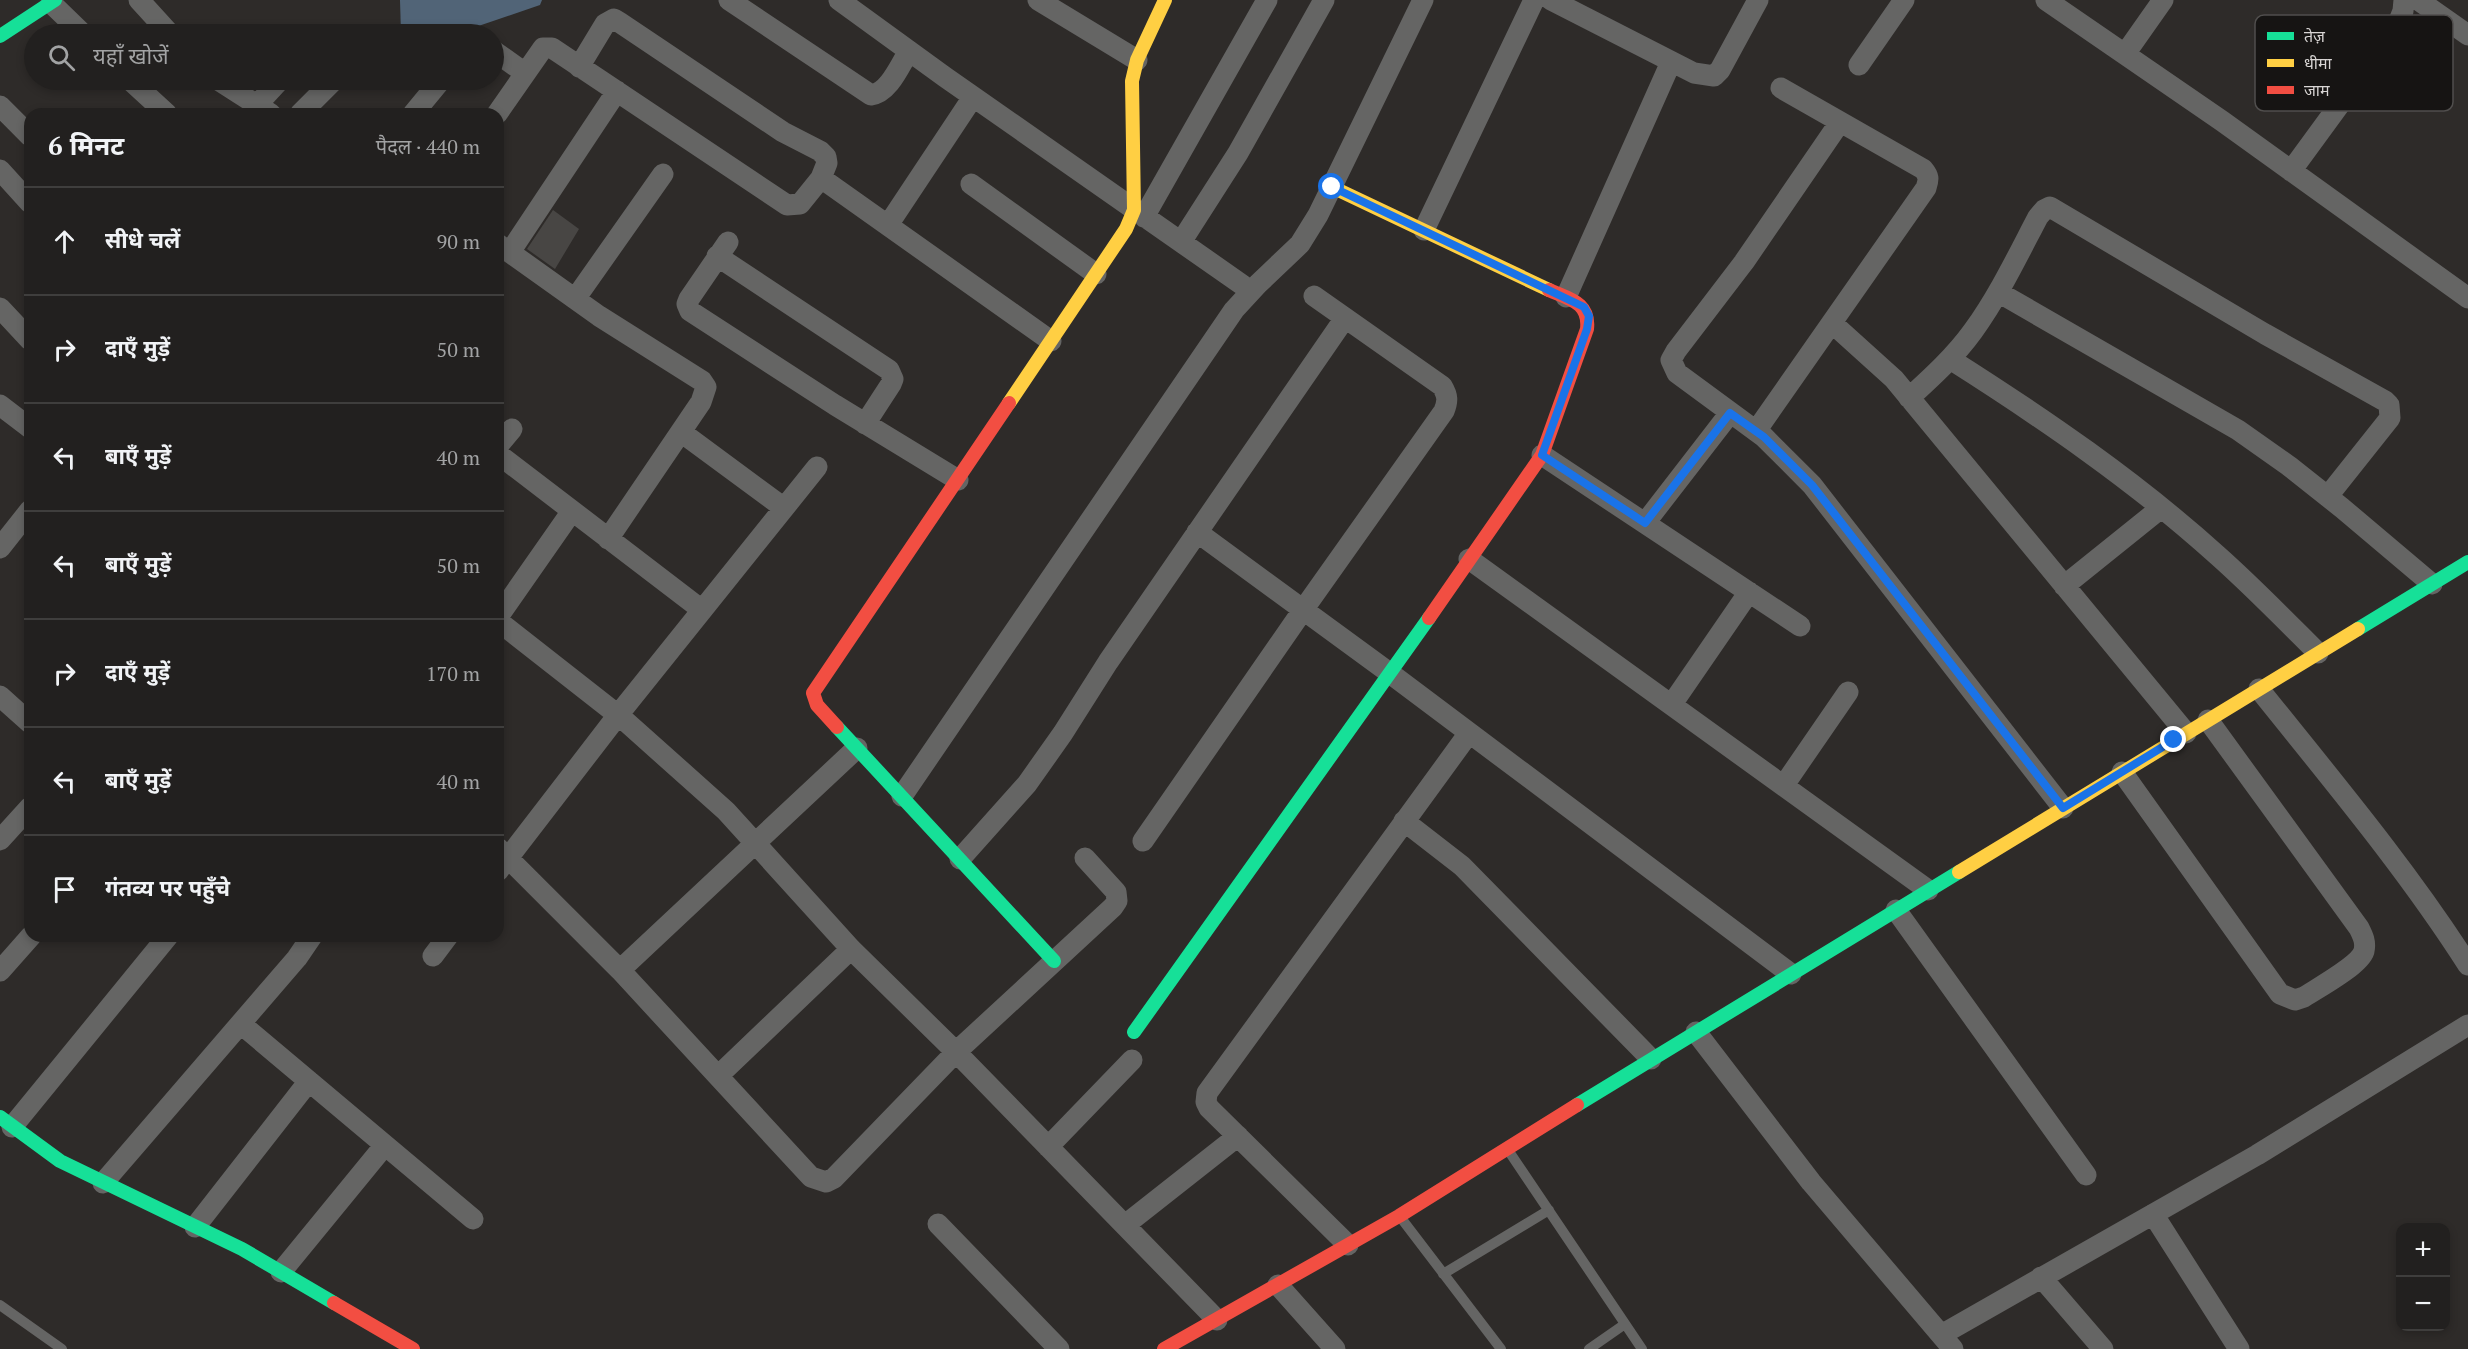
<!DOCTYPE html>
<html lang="hi">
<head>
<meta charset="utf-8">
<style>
  body { margin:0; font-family:"PT Serif","Noto Sans Devanagari",serif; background:#2e2d2c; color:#f1f3f6 }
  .controls { position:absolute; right:18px; bottom:18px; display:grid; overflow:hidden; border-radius:12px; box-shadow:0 3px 9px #0003 }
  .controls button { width:54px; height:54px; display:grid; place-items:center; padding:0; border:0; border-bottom:2px solid #3f3e3d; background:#22201f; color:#f1f3f6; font:30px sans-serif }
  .stop { position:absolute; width:18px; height:18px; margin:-14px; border:4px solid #1a73e8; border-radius:50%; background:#fff }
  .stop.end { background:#1a73e8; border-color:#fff; box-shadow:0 2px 6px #0008 }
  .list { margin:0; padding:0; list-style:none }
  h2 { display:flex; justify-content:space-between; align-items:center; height:78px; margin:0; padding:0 24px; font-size:26px }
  h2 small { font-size:20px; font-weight:400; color:#a2a3a4 }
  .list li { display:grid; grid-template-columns:39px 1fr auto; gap:18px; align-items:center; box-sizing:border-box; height:108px; padding:0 24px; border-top:2px solid #3f3e3d }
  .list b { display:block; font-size:22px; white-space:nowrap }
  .list em { font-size:20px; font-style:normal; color:#a2a3a4 }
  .icon { flex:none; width:33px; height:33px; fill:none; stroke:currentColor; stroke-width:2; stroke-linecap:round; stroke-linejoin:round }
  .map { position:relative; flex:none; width:2468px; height:1349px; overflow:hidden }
  .search { position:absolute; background:#22201f; box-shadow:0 3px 9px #0003; left:24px; top:24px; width:480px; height:66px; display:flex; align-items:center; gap:15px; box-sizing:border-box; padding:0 21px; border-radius:33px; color:#a2a3a4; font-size:22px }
  .panel { position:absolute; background:#22201f; box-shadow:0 3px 9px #0003; left:24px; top:108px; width:480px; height:834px; border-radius:18px }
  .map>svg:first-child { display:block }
</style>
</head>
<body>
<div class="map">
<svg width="2468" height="1349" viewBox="0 0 2468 1349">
  <rect width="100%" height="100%" fill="#2e2b29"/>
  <path fill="#516477" d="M400,0H542L540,5L455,34H401Z"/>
  <path fill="#484644" d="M553,210L579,229L555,269L527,249Z"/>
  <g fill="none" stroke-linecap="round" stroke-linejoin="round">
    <path stroke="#656564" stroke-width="10" d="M1508,1150L1642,1349
      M1401,1218L1501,1349
      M1443,1274L1549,1210
      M0,1305L62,1349
      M1589,1349L1625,1324"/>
    <path stroke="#656564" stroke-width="21" d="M139,0L170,34
      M729,0L871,95C889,93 900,65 909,51
      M839,0L945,77L1251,291
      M1038,0L1137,60
      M1551,0L1694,73L1714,76L1720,70L1758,0
      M2046,0L2222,121L2468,298
      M2418,0L2468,35
      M51,3L83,34
      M494,51L525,73
      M2125,54L2163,0
      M1859,65L1904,0
      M579,67L605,24L614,19L619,22L783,132L820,151L826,157L827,163L821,178
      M130,80L167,114
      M218,80L271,114
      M0,106L30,136
      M256,106L280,80
      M300,114L334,80
      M413,114L441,80
      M497,114L543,48H552L787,205L800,204L821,178L1051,341
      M1840,122L1744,262L1676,351L1671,360L1677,373L1764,437L1812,485L2063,808
      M0,170L30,203
      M2291,171L2397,26L2403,11L2404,0
      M971,184L1096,274
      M1144,217L1267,0
      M888,225L973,97
      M1424,230L1534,0
      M728,242L689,299L687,304L690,311L835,405L958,480
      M1181,242L1238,153L1324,0
      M498,244L599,316L702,381L706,387L701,402L608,539
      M510,252L617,91
      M717,256L889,370L893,379L891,384L865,424
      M1998,292L2238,430L2289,466L2342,508L2432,584
      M1566,297L1671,62
      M575,299L663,174
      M0,308L30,340
      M1832,323L1894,379L2186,733
      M1950,359C2043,418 2135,481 2217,555C2252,586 2285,620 2318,653
      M1909,398C1932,377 1955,356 1973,331C1999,295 2018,255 2038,217L2044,210L2050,207L2265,334L2385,401L2389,405L2390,418L2328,496
      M0,405L30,428
      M1756,431L1926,188C1929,179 1929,176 1923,169L1781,88
      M681,432L784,508
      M498,446L512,429
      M498,454L702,610
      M1542,455L1800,626
      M1645,523L1730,413
      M1197,532L1391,674L1791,974
      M0,548L30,510
      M1469,559L1928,890
      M2064,586L2161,508
      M498,617L572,511
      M498,621L623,719L726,811L851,949L956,1052L1217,1320
      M2259,689C2331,779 2406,868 2468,965
      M0,696L30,723
      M1672,704L1749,592
      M2122,772L2280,994L2295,1000L2304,997C2318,988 2360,965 2364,951C2366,942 2363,936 2359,928L2208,720
      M1784,785L1848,692
      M902,796L1234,310L1258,284L1300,244L1318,215L1423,0
      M1404,821L1462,866L1651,1059
      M0,840L30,807
      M1143,841L1303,610L1444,411C1448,401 1448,396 1442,386L1314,296
      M498,848L620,970L811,1177L826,1182L834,1178L956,1052L1113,907L1117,901L1116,892L1085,858
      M960,859L1027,784L1063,733L1108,662L1345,318
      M498,871L618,715L817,467
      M1896,910L2086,1175
      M433,956L448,936
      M620,970L857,748
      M0,971L31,936
      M241,1024L473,1219
      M1696,1032L1811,1182L1953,1349
      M718,1076L851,949
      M12,1127L168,936
      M1048,1147L1132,1060
      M103,1183L297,958L312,936
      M2153,1214L2239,1349
      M938,1224L1059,1349
      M1125,1225L1238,1136
      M195,1227L309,1081
      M1348,1245L1209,1108L1206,1102L1207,1093L1469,733
      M281,1272L385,1145
      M2041,1277L2103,1349
      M1278,1285L1335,1349
      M1941,1335L2257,1155L2468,1025"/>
    <path stroke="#16e098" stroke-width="14" d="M0,36L55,0
      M2358,629L2468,562
      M837,727L1054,961
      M1134,1032L1429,618
      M1577,1105L1959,872
      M0,1117L60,1161L242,1249L334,1303"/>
    <path stroke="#ffcf43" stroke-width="14" d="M1332,187L1549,290
      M1009,403L1126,229L1134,210L1132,81L1137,60L1165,0
      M1959,872L2358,629"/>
    <path stroke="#f24e42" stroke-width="14" d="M1429,618L1542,455L1587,329C1590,302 1569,299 1549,290
      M837,727L817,705L813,693L1009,403
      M334,1303L413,1349
      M1164,1349L1399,1216L1577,1105"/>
  </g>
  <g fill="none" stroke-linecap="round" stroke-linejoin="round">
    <path stroke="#1a73e8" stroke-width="8" d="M1332,187L1584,307L1589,316L1587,329L1542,455L1645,523L1730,413L1764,437L1812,485L2063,808L2174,740"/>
  </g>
  <rect x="2255" y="15" width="198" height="96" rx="9" fill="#161413" stroke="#504e4d" stroke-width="1.5"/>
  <rect x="2267" y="32" width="27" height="8" fill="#16e098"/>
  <rect x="2267" y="59" width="27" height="8" fill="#ffcf43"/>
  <rect x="2267" y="86" width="27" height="8" fill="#f24e42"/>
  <g font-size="16" fill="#d8d5d4">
    <text x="2304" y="42">तेज़</text>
    <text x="2304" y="69">धीमा</text>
    <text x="2304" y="96">जाम</text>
  </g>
</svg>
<div class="controls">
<button>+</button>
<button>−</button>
</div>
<div class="stop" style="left:1332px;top:187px"></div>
<div class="stop end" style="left:2174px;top:740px"></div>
<div class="search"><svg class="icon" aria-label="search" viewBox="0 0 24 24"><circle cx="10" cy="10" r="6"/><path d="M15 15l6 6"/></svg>यहाँ खोजें</div>
<section class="panel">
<h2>6 मिनट<small>पैदल · 440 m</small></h2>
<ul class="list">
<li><svg class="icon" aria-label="ahead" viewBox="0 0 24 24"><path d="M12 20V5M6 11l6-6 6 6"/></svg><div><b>सीधे चलें</b></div><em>90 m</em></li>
<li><svg class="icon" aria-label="right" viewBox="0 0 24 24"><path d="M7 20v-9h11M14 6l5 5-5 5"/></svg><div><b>दाएँ मुड़ें</b></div><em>50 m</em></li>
<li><svg class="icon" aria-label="left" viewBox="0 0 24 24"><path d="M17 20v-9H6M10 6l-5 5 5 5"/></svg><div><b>बाएँ मुड़ें</b></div><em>40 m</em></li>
<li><svg class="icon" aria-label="left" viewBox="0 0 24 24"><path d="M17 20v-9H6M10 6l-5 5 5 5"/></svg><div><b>बाएँ मुड़ें</b></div><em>50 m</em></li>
<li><svg class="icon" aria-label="right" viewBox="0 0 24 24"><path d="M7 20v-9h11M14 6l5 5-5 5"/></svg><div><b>दाएँ मुड़ें</b></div><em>170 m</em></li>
<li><svg class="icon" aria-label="left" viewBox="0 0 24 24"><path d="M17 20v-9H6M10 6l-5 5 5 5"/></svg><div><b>बाएँ मुड़ें</b></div><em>40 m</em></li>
<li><svg class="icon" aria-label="arrive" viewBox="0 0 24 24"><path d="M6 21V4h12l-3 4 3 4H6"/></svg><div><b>गंतव्य पर पहुँचे</b></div></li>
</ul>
</section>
</div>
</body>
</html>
